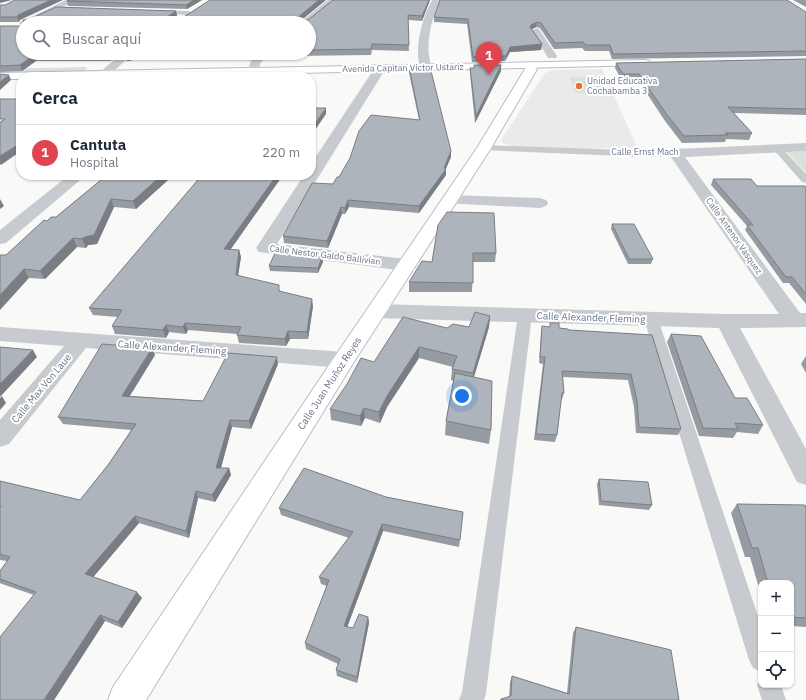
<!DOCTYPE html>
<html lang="es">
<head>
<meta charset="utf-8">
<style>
  body { margin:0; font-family:"IBM Plex Sans",sans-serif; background:#f2f2f3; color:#1f2937 }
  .controls { position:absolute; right:12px; bottom:12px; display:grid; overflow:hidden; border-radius:8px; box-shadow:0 1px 3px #0004 }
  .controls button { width:36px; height:36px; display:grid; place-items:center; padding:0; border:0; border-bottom:1px solid #e0e1e3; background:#fff; color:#1f2937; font:20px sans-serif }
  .you { position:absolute; left:462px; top:396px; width:14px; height:14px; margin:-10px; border:3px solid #fff; border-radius:50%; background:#1a73e8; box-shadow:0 0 0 6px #1a73e833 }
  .badge { display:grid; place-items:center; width:26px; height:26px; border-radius:50%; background:#0f766e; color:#fff; font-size:13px; font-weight:700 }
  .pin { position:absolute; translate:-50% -33px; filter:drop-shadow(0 1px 2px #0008) }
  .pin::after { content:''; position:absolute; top:21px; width:14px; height:12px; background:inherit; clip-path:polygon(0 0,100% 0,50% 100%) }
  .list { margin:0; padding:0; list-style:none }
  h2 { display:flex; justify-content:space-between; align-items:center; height:52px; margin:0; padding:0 16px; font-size:17px }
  h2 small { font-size:13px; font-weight:400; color:#747a83 }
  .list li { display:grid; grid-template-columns:26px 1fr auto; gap:12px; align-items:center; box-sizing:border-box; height:56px; padding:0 16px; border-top:1px solid #e0e1e3 }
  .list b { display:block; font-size:15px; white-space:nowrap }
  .list p { margin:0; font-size:13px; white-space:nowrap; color:#747a83 }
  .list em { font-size:13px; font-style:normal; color:#747a83 }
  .icon { flex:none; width:22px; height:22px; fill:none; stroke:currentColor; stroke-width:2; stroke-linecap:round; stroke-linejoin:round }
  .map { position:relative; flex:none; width:806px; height:700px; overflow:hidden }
  .search { position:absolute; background:#fff; box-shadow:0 1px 3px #0004; left:16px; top:16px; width:300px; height:44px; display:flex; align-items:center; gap:10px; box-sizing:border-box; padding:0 14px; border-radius:22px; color:#747a83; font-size:15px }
  .panel { position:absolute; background:#fff; box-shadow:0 1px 3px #0004; left:16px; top:72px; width:300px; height:108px; border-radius:16px }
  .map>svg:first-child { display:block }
</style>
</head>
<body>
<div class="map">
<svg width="806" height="700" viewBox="0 0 806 700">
  <rect width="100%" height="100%" fill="#f9f9f7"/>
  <path fill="#eaeaea" d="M602,69L637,147L584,149L512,146L503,143L501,140L545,73L554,70Z"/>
  <path fill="#dae1d8" d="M85,67L87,69L80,72L0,73V69Z
    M570,77L601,78L608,95L575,93Z
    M806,151V173L787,152Z"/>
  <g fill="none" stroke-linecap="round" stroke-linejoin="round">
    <g stroke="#babdc3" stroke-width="2">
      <path id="secondary" d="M530,63L534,64L537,69L491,148L352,365L146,700H108L113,687L336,355L477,148L525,69V66Z"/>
    </g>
    <g stroke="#babdc2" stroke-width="2">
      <path id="primary" d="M645,60L649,61L650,63L649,65L118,77H21V79H0V73Z"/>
    </g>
    <path fill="#c7cace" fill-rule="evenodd" d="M157,10L189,11L192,13L189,15L155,13V11Z
      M484,145L624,150L629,153L624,156L481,150L479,148L481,146Z
      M778,146L781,147L806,174V183L802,182L775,151L773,149L775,147Z
      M525,310L530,312L532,315L486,694L484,700H459L462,692L518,315L520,312Z
      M651,314L656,316L658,319L761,625V672L753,668L749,660L644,319L646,316Z
      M761,676V685H781L786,700H762L757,685Z"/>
    <path fill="#c7cace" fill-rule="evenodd" d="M66,0H77L31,23H23V26L19,23Z
      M328,0H337L309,24L299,23Z
      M432,0H440C431,20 424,47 432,68L426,71L420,68C414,47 422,19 432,0Z
      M536,28L539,29L557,56L556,58H548L547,56L531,31Z
      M122,53H134L108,76H100L98,74L100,72Z
      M260,53H272L261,62L257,73H249L247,71L252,59Z
      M380,65L386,68L277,244L406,259L413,261L415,265L413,269L406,271L259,252L256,248L304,175H311V164L376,66Z
      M806,143V151L685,157L800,313H806V327L740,328L806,449V485L797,482L719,328L376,318L369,316L366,311L369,306L376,304L726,314H779L671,157H624L619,156L617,153L619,150L624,149H675Z
      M69,175H86L6,243L0,244V230Z
      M450,195L540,198L546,200L548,203L546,206L540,208L444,203L442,200L444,197Z
      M0,327L344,352L352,355L355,360L352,365L344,368L86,348L9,444L0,447V420L64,346L0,341Z"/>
    <use href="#secondary" fill="#fff" fill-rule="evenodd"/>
    <use href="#primary" fill="#fff" fill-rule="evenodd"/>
  </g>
  <path fill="#969ba2" d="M69,0H202L187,9L68,6L67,1Z
    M210,0H326L301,20H308L333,0H430L422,21L408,20L409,51L372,50L371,55L291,56L288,53H309V23H23V53H120L110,61H36L22,71L0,72V26H21L23,25V20L30,19L56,7L176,11L177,16L172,19L179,20Z
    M793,0H806V7Z
    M0,5H5L20,20L19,22H0Z
    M806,12V56L612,59L609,51H585L582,48L554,49L540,28L536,27L532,29L542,44L541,50L510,52L505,61L472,62L467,24L434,22V17Z
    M128,53H165L160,59L133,60L127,61Z
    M244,53H258L255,55H244Z
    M271,53H287L284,56L271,55Z
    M806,59V115L734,113L752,133L749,140L726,139L725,142L682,143L665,121L638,80L621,79L615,68L616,63Z
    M474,65L501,71L475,123L470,74V68H474Z
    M409,67L451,151V157L446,169V175L419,213L349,207L345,214H342L328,248L284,243L283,236L333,184L339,177L419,120L409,73Z
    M107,175H166L168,180L136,209L114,207L97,244L88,245L86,248L77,247L45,279L29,278L6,255L47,221L56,217Z
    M202,175H283L230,250H239L241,257L238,275L281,291L313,306L308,339H290L286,346L239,343L237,335V334L188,330L186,334L169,332L166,338L115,334L112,326L118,317L93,315L89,308Z
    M713,179L757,186L806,187V304L789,283H783L745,230L747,226L711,185Z
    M612,224L653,259L651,264H628L611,229Z
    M438,225L496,253L495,262H473L472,292H409V282L432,262Z
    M322,257L323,262L318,273L270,271L269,266Z
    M490,316L489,327L474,377L491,430L489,444L445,435L446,421L454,381L451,380L452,369L453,367L419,358L387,407L380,423L365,418L361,426L331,420L330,409L374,362L447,328L469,327Z
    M542,326L559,328L569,330L652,335L681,429L678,435L636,433L634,407L628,380L563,377L564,393L562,399L561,400L557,435L555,442L534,440L543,364L539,363L541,333Z
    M671,334L735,398L763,425L758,434L737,432L733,438L699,436L667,342Z
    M155,355L130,396L203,401L278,364L251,429L232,427L221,468H229L231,475L215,502L198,498L189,538L139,523L93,577L142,598L122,628L105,621L54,700H0L34,595L2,584L0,583V571L7,561L0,560V481L80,500L108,465L131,430L63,424L58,417Z
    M806,356V373L801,364Z
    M599,479L652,505L649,510L599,505L597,484Z
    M386,497L463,512L459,547L383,531L347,627L353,628L368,617L369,623L357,683L337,676L336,670L338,664L306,649L305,643L327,586L321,584L319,577L349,538L281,515L279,508Z
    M737,504L806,508V627L791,626V583H761V595L750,557H745L731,513Z
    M576,627L679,700H500L501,699L509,697L510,682L512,676L567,693L573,633Z"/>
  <path fill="#7a7e84" d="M0,0H12L0,3Z
    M51,0H63L20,20L19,22L17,17L18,15Z
    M194,0H202L187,9L186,5Z
    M319,0H326L298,23L297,18Z
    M429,0H430L422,21V16Z
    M176,11L177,16L168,22L167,19V17Z
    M537,22L536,27L530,30L531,25Z
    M542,44L541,50L510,52L505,61L506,56L510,47Z
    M112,53H120L110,61L108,56Z
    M159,53H165L160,59L159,54Z
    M131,54L133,60L127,61L125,56Z
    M34,55L36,61L22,71L20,65Z
    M501,65V71L475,123L476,116Z
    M9,75L11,80L0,90V82Z
    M326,108V114L311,136V129Z
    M21,143V151L1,165L0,164V156Z
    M451,151V157L445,170L446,169V175L419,213V206L444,168Z
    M162,175H166L168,180L136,209L133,201Z
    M277,175H283L226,256L224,249Z
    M0,199L4,206L0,209Z
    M111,199L114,207L97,244L88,245L86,248L82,239Z
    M348,200L349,207L345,214V208Z
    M341,207L342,214L328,248L327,241Z
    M73,238L77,247L45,279L40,271Z
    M239,250L241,257L237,282L236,275Z
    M322,257L323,262L318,273V268Z
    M24,269L29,278L0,310V295Z
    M312,299L313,306L308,339L307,332Z
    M490,316L489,327L472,383L473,373Z
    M185,323L188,330L186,334L183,327Z
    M166,325L169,332L166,338L163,330Z
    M288,331L290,339L286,346L285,339Z
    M419,347V358L387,407L380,423L379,412L387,396Z
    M152,348L155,355L125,403L122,396Z
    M33,350L37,357L0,397V384Z
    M277,357L278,364L251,429L249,421Z
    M2,396L6,403L0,410V398Z
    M364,408L365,418L361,426L360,416Z
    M230,420L232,427L219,475L216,468Z
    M229,468L231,475L215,502L212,495Z
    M196,491L198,498L189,538L186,531Z
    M135,516L139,523L90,581L85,574Z
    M382,524L383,531L345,633L344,626Z
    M137,592L142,598L122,628L118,622Z
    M100,615L105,621L54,700H44Z
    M368,617L369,623L357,683V677Z"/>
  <path fill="#aeb4bc" stroke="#7a7e84" d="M15,0H51L18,15L17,17H0V5H5Z
    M69,0H194L186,5L67,1Z
    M210,0H319L297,18L298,20H308L333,0H429L422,16L408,15L409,45L372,44L371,49L309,50V23H23V53H112L108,56L34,55L20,65L0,66V26H21L23,25V20L30,19L56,7L176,11L167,17V19L179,20Z
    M440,0H787L806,12V51L613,54L610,45H586L583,42L555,43L541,23L537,22L531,25L530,27L542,44L510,47L506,56L473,57L468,19L434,17Z
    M128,53H159V54H131L125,56Z
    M806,59V109L728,107L752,133H725L728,135L684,136L667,115L639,74H623L616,63Z
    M474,65H501L476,116L470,68H474Z
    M409,67H430L451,151L444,168L446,169L419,206L348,200L345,208L341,207L327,241L283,236L312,183L333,184L337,177H339L350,158L359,131L371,115L420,120Z
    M0,74L9,75L0,82Z
    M0,99H21V143L0,156V122L5,119H0Z
    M311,108H326L311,129Z
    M107,175H162L133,201L111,199L94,235L85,237L82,239L73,238L40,271L24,269L0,295V255H6L44,220L47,221L51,217H56Z
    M202,175H277L224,249L239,250L236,275L279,285V291L312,299L307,332L288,331L285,339L237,335L241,327L185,323L183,327L166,325L163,330L112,326L122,310L89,308Z
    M713,179H751L757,186H805L806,187V294L792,277H786L747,225H753Z
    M447,212L494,213L496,253H473V283L409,282L422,261L432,262L438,225Z
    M612,224H634L653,259H629Z
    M276,251L322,257L318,268L269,266Z
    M475,312L490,316L473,373L452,369L457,356L419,347L387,396L379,412L364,408L360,416L330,409L347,384L361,358L374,362L403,317L447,328L453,324L469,327Z
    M550,323H559V328L568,329L569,330L652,335L681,429L639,427L637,401L631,374L562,371L564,393H562L557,435L536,434L545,357H540L542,326L550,327Z
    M671,334L701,336L735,398H747L763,425L735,423L738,429L703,428Z
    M102,344L152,348L122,396L203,401L228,353L277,357L249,421L230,420L216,468H229L212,495L196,491L186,531L135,516L85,574L137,592L118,622L100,615L44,700H0V637L36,592L0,579V571L10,557L0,554V508L1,506H0V481L80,500L108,465L136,424L58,417Z
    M0,347L33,350L0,384Z
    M455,373L492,381L491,430L446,421Z
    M304,468L386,497L463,512L460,540L382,524L344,626L353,628L359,614L368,617L357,677L336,670L340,659L305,643L329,580L319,577L353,532L279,508Z
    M599,479L648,482L652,505L601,501Z
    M737,504L805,505L806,508V618L791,617V583H768L758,548H752Z
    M576,627L671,650L679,700H501V699L511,696L512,676L569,694Z"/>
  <circle fill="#e07931" stroke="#fff" stroke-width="1.5" cx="579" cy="86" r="4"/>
  <g text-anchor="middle" stroke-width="4" stroke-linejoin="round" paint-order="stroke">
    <g font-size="9" fill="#697588" stroke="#fff">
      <text transform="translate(403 68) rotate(-1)" y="3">Avenida Capitan Víctor Ustariz</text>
      <text x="645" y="155">Calle Ernst Mach</text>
      <text transform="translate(734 236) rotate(55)" y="3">Calle Antenor Vasquez</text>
      <text transform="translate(325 255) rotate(7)" y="3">Calle Nestor Galdo Ballivían</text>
    </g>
    <g font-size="9" fill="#697588" stroke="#fff" text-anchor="start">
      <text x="587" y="84">Unidad Educativa<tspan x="587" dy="10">Cochabamba 3</tspan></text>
    </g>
    <g font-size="10" fill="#697588" stroke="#fff">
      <text transform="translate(591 317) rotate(2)" y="4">Calle Alexander Fleming</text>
      <text transform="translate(172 347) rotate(4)" y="4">Calle Alexander Fleming</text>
      <text transform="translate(329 383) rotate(-57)" y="4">Calle Juan Muñoz Reyes</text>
      <text transform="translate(41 388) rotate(-50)" y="4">Calle Max Von Laue</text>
    </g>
  </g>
</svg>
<div class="controls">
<button>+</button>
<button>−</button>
<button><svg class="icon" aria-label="locate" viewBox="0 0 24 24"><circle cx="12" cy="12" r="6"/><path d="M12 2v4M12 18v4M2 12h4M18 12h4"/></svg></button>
</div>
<div class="you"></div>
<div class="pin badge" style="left:489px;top:75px;background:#e0444e">1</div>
<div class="search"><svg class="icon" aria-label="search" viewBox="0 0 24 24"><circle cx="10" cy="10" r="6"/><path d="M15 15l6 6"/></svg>Buscar aquí</div>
<section class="panel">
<h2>Cerca<small></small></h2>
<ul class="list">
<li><span class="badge" style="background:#e0444e">1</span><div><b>Cantuta</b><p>Hospital</p></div><em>220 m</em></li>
</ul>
</section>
</div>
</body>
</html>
